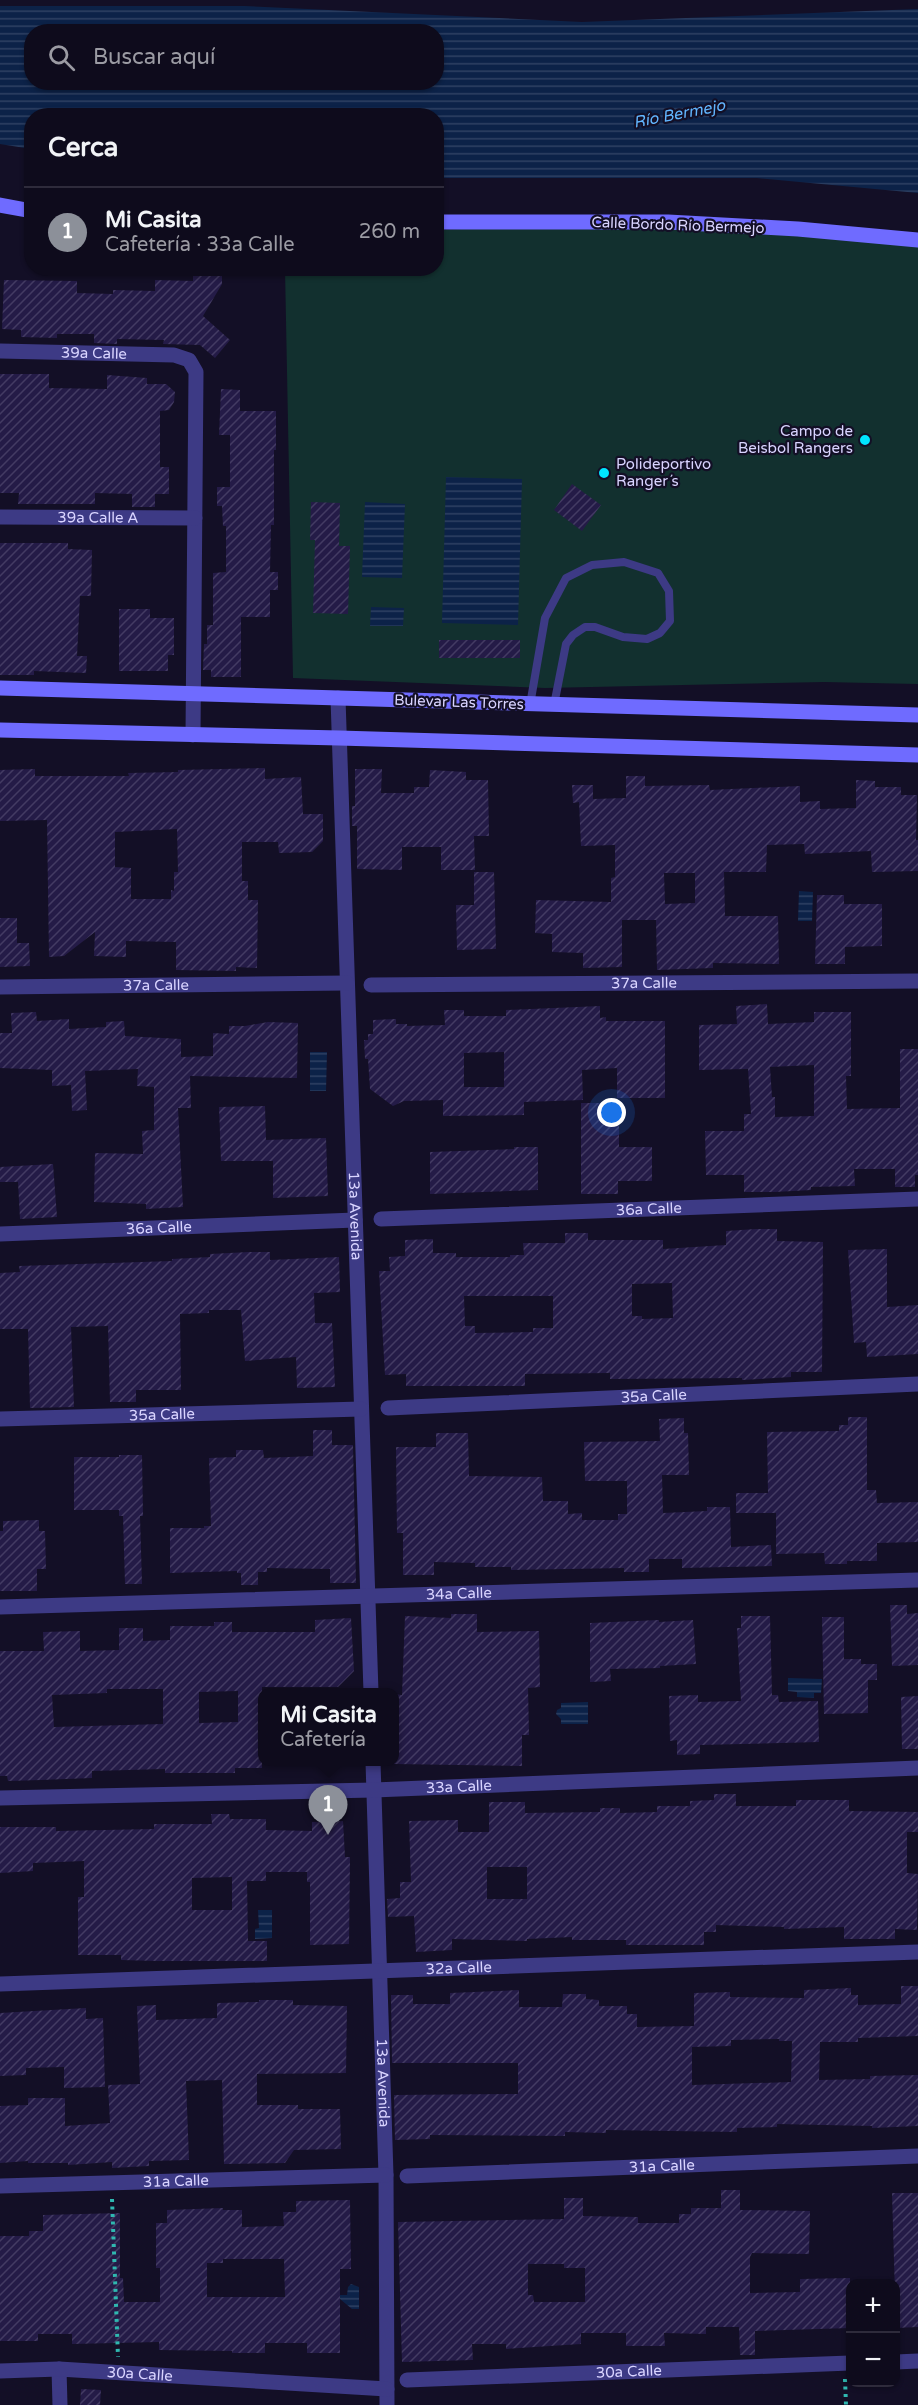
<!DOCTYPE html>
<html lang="es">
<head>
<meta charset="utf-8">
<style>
  body { margin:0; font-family:"Varela Round",sans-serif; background:#171425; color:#f1f3f6 }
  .controls { position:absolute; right:18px; bottom:18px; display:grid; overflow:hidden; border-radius:12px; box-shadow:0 2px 4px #0004 }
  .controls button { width:54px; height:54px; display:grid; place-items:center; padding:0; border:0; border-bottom:2px solid #2e2b3b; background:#0e0b1c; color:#f1f3f6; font:30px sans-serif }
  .you { position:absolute; left:612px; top:1113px; width:21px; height:21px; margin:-15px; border:4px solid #fff; border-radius:50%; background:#1a73e8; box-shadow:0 0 0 9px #1a73e833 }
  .badge { display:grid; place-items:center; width:39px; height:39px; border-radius:50%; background:#8c9099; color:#fff; font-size:20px; font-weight:700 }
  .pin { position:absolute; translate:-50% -50px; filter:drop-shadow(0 2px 3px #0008) }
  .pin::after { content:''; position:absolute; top:32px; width:21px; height:18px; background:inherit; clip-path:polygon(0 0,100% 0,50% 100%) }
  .popup { position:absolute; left:258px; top:1688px; width:141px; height:78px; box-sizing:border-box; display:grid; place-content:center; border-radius:12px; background:#0e0b1c; filter:drop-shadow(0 2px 4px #0005); font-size:20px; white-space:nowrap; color:#9b9ba3 }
  .popup b { font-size:22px; color:#f1f3f6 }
  .popup::after { content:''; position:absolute; left:50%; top:100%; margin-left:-12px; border:12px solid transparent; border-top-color:#0e0b1c }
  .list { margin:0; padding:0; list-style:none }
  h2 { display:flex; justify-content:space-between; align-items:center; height:78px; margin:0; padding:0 24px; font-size:26px }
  h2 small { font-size:20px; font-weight:400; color:#9b9ba3 }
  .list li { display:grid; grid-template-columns:39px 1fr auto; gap:18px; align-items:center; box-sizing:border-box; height:90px; padding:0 24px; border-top:2px solid #2e2b3b }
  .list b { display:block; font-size:22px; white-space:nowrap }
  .list p { margin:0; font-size:20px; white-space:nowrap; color:#9b9ba3 }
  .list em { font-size:20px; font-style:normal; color:#9b9ba3 }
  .icon { flex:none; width:33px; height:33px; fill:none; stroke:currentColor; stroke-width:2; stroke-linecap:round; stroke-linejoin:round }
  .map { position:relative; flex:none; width:918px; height:2405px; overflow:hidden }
  .search { position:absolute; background:#0e0b1c; box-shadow:0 2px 4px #0004; left:24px; top:24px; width:420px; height:66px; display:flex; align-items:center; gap:15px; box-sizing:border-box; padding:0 21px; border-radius:24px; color:#9b9ba3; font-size:22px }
  .panel { position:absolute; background:#0e0b1c; box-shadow:0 2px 4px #0004; left:24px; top:108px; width:420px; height:168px; border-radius:24px }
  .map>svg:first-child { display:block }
</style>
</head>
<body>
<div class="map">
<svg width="918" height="2405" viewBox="0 0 918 2405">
  <defs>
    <pattern id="water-rules" width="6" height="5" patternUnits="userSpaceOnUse" patternTransform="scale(1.5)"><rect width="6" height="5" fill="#0c2248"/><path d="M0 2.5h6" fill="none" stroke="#2f4163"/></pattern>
    <pattern id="building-hatch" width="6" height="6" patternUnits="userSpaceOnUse" patternTransform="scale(1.5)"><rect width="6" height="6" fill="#241b47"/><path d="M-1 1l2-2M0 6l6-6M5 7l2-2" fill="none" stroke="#433b63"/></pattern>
  </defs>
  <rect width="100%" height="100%" fill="#130f26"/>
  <path fill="#12302f" d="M533,226L732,227L918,246V684L824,682L545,688L293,678L285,269L436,268L437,230Z"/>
  <path fill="url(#water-rules)" fill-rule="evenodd" d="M0,6H244L582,22L918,9V193L757,178H437L436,116H32L31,149L0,144ZM32,32H436V82H32Z
    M446,477L522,479L518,625L442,623Z
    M365,502L405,504L402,578L362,577Z
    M371,607L404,608L403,626H370Z
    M799,891L813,892L812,921H798Z
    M310,1052H327L326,1091H310Z
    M788,1678L822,1679L821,1693H814V1698L797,1697V1692L788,1691Z
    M588,1702V1724H561V1719L556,1714L557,1710L561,1708V1703Z
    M258,1910H272V1938L255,1939V1929L259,1928Z
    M351,2284L359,2287V2309H352L340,2299L339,2295H347L348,2287Z"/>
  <path fill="url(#building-hatch)" fill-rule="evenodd" d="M193,268H222V284L203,316L230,340L215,358L200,345L163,344L164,340L117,339V344L94,343V334H57V338L21,337V330L2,329L4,280L77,281V293L113,294V290L155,291V280L193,281Z
    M0,374H49V388L107,389V375L147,378V384H166L175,392L174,402L169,410L160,411V467H169V494H155V507H132V494L95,493V504H18L19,493H0Z
    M221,389L240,390V411H276V450H274V525H271L270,572H278V590H270V617H241V677H211V670H203L204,644H207V625H213V573L226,572V526H223L222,506H217V487H230V435H219Z
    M572,484L601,505L582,531L554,510Z
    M311,502L340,503L339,546H350L348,614L313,613L315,540H310Z
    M0,543H68V549L92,550L91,596H80L77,656H87L86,673L34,671V675H0Z
    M119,609H150V618H174V655H168V671H119Z
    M439,640H520V658H439Z
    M265,768V779L301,777L303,814H323V841L312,852L279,853L278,842H242V881H248V900H258L257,968L236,967V971L176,970V942L126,941V957L94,956L95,932L64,956L49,957L47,820L0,821V770L35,769V776H129L128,773L178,772V770ZM177,829L178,872H174V891L171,890V899H131V868L115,867V832Z
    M355,769H382L381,793H414V787H429L430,770L466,772V780H488L489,836H474L475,870H441V847H402V870L357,869V826H352V806H355Z
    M626,776H645V786L709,785L710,790L800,786V802L820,801V809L856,808V780L875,781V787H901V795H917L916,840H918V871L872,872L871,851L805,854L804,844L767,845L766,872H724L725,916H778L779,964L713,963V968L657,970L656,920H622V967L583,968V953L552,952V934L535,933L536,900L611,902V878L615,877V845L581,846L579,802L573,803L572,785H593V799L626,798ZM664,873H695V903L665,904Z
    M474,872H494L496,949L457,950L456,905H474Z
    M817,895H844V904H882V946L845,947V964H815Z
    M0,918H17V943H29L30,966L0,967Z
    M767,1004L768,1024L814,1022V1012H851V1076H846L847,1109L900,1108V1049H918V1175H915V1187H895V1169H854L855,1186L811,1187V1190L775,1192H744V1175H706L705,1131H744V1114H751L748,1069L699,1070V1025L737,1024L736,1006ZM814,1065V1116L775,1117V1097H772L770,1067Z
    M600,1006V1018L606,1017V1021H665V1098H617V1068L582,1070L583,1100L524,1102V1115L443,1116V1100L404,1101L393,1106L370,1089L368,1059H365L364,1040H368V1034H373V1020L396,1019V1024H407V1026L445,1025L444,1010H464V1016H506V1010ZM504,1052V1087H464V1053Z
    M36,1012L37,1021L69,1019V1029L106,1027V1022L124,1021L125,1036L181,1039V1057L213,1056V1033L229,1034V1026H245L268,1022L298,1023L297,1078L190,1076L191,1108H178L183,1207L146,1209V1204L94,1202L95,1153L143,1154L142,1131L154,1130V1087L137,1086L138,1069L85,1071L87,1110L72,1111L71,1085L52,1086V1070L0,1068V1033H12L11,1013Z
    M581,1103H619V1147H652V1181H618V1194H581Z
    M265,1106L266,1140L326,1138L328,1196L273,1198V1161H221L219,1107Z
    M514,1147H538V1190L430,1194V1152L514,1149Z
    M53,1164L57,1217L20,1219L18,1182H0V1167Z
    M756,1229H777V1241L823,1242L822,1372H791V1377L742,1380V1378L610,1379V1373L525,1374V1386H406V1374L385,1375L379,1271H390L389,1257L405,1256V1240L433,1239V1253H456V1257H510V1255H524L523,1243H565V1233H588V1240H663V1249L726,1245V1231ZM672,1283L673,1318L642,1319V1316H632V1284ZM464,1296H553V1328H533V1332L475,1333V1326H465Z
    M887,1249V1307L918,1305V1354L867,1357L866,1342L854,1343L848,1250Z
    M249,1252H270V1260L339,1257L340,1292L314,1293L315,1323H332L335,1387L297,1388L296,1357L245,1361L241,1310H209V1313L180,1314L181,1390H136V1402H110L108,1326L71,1327L74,1407L30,1408L28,1329H0V1273L20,1272L19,1266L172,1261V1259L210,1257V1254Z
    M848,1417H867V1490H876L877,1503L918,1502V1542L877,1543V1561H847V1564H825L824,1553L776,1554V1513H736V1493H768L767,1432L839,1431V1425H848Z
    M684,1418V1433H688L689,1475H662L663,1513L707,1511V1507H730L731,1547L771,1545L772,1566L682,1568V1559H649V1572H624V1568L511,1570V1567H475V1563L434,1562V1575H403V1533H397L396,1447H436V1433H468L469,1476L542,1477L543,1501H568V1514L582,1513V1520H618V1514H627V1481H585L584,1442L660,1441L659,1419Z
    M313,1430H332V1445H353L356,1583H330V1569L267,1568V1572H258V1585H241V1573H237V1571L170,1573V1528H204V1526H211L209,1458L236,1457V1450H263L264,1458L313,1456Z
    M119,1455H142L143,1516H140L142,1584H125L123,1516H119V1510H74V1457H119Z
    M39,1520V1531H45L46,1569H37V1591H0V1531H3V1521Z
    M890,1605H907V1614L918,1613V1665L892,1666Z
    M451,1614H477V1632L539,1631L540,1687L528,1688L529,1735H522V1766L394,1764V1694L402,1695L405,1616L451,1618Z
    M741,1616H770L772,1695H778L779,1702L818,1701L819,1742L700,1745V1754L677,1755V1740L670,1741L669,1696L698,1695V1702L741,1701L737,1628H741Z
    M822,1617H844V1659H861V1664H877V1680H868V1713L824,1714Z
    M351,1618L354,1671L338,1687H262V1768H235V1773H165V1769L92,1771V1778L41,1780L8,1781L7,1776H0V1651H44L43,1632L80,1631V1651L119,1650V1628H143V1641L170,1640V1626H214V1622H232V1632H315V1620ZM107,1689H163V1724L54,1727L52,1695L107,1693ZM238,1691V1722L199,1723V1692Z
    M659,1620V1622L693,1620L696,1664L660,1666V1668L610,1669L611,1681L590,1682V1623Z
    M918,1696V1749H902L901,1697Z
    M714,1794H736V1806H796V1800H849V1811L918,1812V1832H907V1873L918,1874L917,1930L895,1929V1939H844V1927L784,1929V1927L716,1925V1932H704V1945H626V1940H572V1937L527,1939V1941L452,1939V1950L416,1952L414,1916L388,1917L387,1899L400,1898V1882H411L409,1821L458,1820V1832H489V1802H525V1813L600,1812V1808H620V1813L657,1812V1806H690V1801L714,1800ZM487,1867H527V1899H487Z
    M211,1814H229L230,1819H266V1830L312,1831V1822L343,1821L345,1857H350L349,1944L310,1945V1882H307V1872H266V1881H247L248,1941H267V1961H156L121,1960V1955H78V1897H84V1861L33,1863V1871L0,1873V1827H56V1831L154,1829V1824H212ZM232,1877V1910H192V1878Z
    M901,1986H918V2036L858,2038V2042H820L819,2080L870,2079V2076L918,2075V2126L872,2128V2126L777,2124V2127L737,2128V2132L606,2130V2133L565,2132V2136L430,2135V2139L395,2140L394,2095L518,2094V2063H392L391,1995H413V2004H450V1993L519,1990V2007H562L563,1994H586V1999L599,2000V2006H627V2014H637V2027L694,2026V1993L730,1992V1997L804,1998V1990L851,1988V1995H858V2005L901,2004ZM779,2039V2041H792L791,2082L692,2085V2047L731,2046V2040Z
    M259,2000H293V2005L347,2006L346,2073L257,2074V2105H298V2109H340L341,2149L294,2150L285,2163L224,2164L222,2080L186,2081L189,2160L149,2161V2166L112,2168V2162L68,2165V2163H28V2161L0,2163V2106L28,2105V2098H65V2126L110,2123L108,2085L140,2084L137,2006L156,2005V2020L217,2018V2003L259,2002Z
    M86,2008V2019L103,2018L105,2087L64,2088V2067L26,2068V2075L0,2076V2013Z
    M721,2190H740V2210L810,2211L809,2254L752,2253L750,2257V2293L800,2292V2279L850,2278V2328L755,2331V2355H740L739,2327H706V2334L664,2333L665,2346H626V2333H581V2344L506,2349V2344H472L473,2360L402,2362L398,2222L564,2219V2198H583V2216L638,2217V2223H679V2214H691V2208H721ZM528,2264H564V2268H585V2302H534L533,2295H528Z
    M892,2193H918V2327L896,2328Z
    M350,2200L351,2269H340V2353H307V2343H265V2353H232V2351L159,2350V2342L72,2344V2334H38V2341H0V2236H29V2231H43V2215L120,2213V2278H123L124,2302H160V2268H156V2223H167V2210L223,2208V2210H242V2227L284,2226L283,2212H296V2201ZM223,2259H284L285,2297H207V2263H223Z
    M81,2389L101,2390L100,2405H80Z"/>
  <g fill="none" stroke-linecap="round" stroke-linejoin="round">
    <path stroke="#2fb8b0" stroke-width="4" stroke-dasharray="3 4.5" stroke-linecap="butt" d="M112,2199L118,2357
      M845,2379L846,2405"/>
    <path stroke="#3d3a85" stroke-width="8" d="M530,705L545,618L566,578L592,565L624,562L658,573L669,591L670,621L660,633L647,639L623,637L595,627H585L573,635L566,644L554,705"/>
    <g stroke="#3d3a85" stroke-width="15">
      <path id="s1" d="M0,351L174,355L189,360L196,372L193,735"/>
      <path id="s2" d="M0,517L195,518"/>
      <path id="s3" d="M338,698L371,1692"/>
      <path id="s4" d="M371,985L918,981"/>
      <path id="s5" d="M0,987L347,983"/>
      <path id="s6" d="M381,1219L918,1199"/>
      <path id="s7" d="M0,1234L355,1220"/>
      <path id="s8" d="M388,1408L918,1384"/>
      <path id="s9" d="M0,1419L361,1409"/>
      <path id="s10" d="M0,1607L918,1580"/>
      <path id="s11" d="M373,1762L386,2175L387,2405"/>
      <path id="s12" d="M0,1798L374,1790L918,1768"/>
      <path id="s13" d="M0,1984L918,1952"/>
      <path id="s14" d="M407,2176L918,2156"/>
      <path id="s15" d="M0,2186L386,2175"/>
      <path d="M896,2362L918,2361"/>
      <path d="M59,2369L60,2405"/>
      <path id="s16" d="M0,2371L59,2369L387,2389"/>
      <path id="s17" d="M407,2380L850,2363"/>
    </g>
    <path stroke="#6f6bff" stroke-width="15" d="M0,205L32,211
      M436,222H668L798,229L918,240
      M0,688L918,715
      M0,730L339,738L918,755"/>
  </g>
  <g fill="#00e5ff" stroke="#130f26" stroke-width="2">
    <circle cx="865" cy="440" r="6"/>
    <circle cx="604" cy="473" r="6"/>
  </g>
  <g text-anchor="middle" stroke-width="4.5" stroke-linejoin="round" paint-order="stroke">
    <g font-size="15" fill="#d9d4ff" stroke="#130f26">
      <text transform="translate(678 225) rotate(2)" y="5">Calle Bordo Río Bermejo</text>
      <text dy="5" stroke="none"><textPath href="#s1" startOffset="94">39a Calle</textPath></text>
      <text dy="5" stroke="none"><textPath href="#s2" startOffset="98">39a Calle A</textPath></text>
      <text transform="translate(459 702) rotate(2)" y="5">Bulevar Las Torres</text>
      <text dy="5" stroke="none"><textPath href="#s4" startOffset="273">37a Calle</textPath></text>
      <text dy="5" stroke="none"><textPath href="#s5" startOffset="156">37a Calle</textPath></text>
      <text dy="5" stroke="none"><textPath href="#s6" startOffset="268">36a Calle</textPath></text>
      <text dy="5" stroke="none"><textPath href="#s3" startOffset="518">13a Avenida</textPath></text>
      <text dy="5" stroke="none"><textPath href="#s7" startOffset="159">36a Calle</textPath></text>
      <text dy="5" stroke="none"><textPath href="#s8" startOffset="266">35a Calle</textPath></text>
      <text dy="5" stroke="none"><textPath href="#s9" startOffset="162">35a Calle</textPath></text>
      <text dy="5" stroke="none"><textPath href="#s10" startOffset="459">34a Calle</textPath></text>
      <text dy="5" stroke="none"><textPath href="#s12" startOffset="459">33a Calle</textPath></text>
      <text dy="5" stroke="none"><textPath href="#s13" startOffset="459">32a Calle</textPath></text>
      <text dy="5" stroke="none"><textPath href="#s11" startOffset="321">13a Avenida</textPath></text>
      <text dy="5" stroke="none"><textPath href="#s14" startOffset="255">31a Calle</textPath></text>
      <text dy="5" stroke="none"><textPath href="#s15" startOffset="176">31a Calle</textPath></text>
      <text dy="5" stroke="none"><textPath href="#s17" startOffset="222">30a Calle</textPath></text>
      <text dy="5" stroke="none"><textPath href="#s16" startOffset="140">30a Calle</textPath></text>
    </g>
    <g font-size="15" fill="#d9d4ff" stroke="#130f26" text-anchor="end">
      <text x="853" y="436">Campo de<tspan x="853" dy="17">Beisbol Rangers</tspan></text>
      <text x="616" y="469" text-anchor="start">Polideportivo<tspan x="616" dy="17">Ranger´s</tspan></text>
    </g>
    <g font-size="16" font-style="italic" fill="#62b6ff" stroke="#130f26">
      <text transform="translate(679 113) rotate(-11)" y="6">Río Bermejo</text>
    </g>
  </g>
</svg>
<div class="controls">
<button>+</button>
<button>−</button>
</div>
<div class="you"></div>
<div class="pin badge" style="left:328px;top:1835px">1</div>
<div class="popup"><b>Mi Casita</b>Cafetería</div>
<div class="search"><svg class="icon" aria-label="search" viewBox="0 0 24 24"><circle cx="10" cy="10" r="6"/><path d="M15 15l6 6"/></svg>Buscar aquí</div>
<section class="panel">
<h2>Cerca<small></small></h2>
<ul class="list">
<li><span class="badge">1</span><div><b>Mi Casita</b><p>Cafetería · 33a Calle</p></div><em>260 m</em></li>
</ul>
</section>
</div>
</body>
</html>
